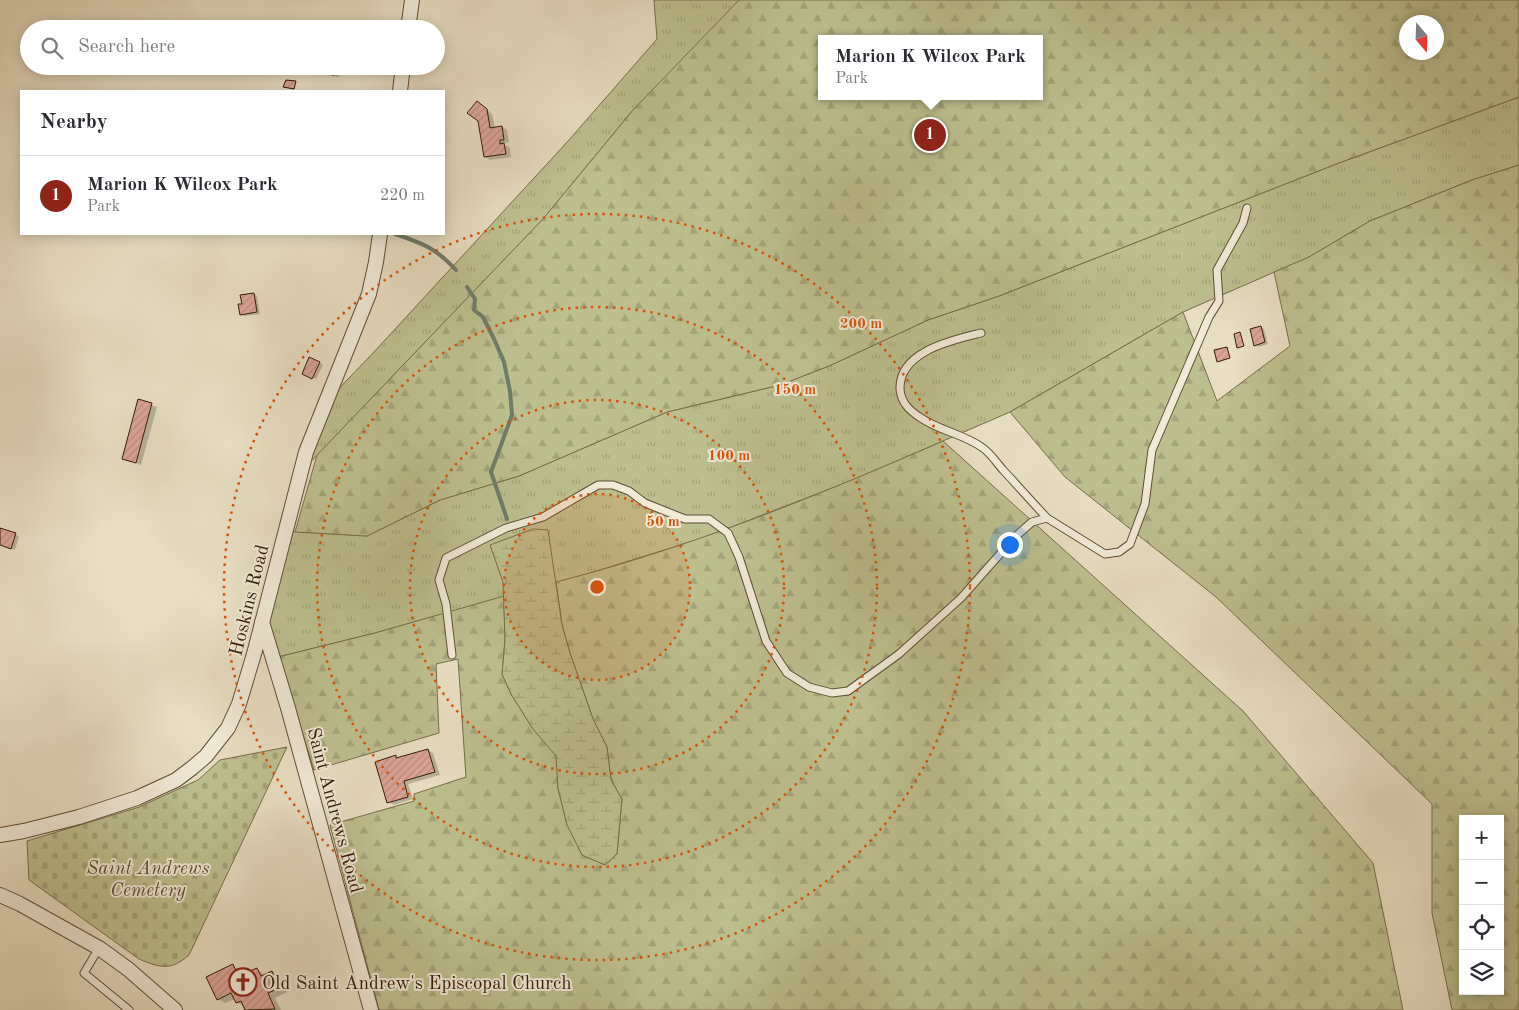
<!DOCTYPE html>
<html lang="en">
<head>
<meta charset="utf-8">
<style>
  body { margin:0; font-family:"Old Standard TT",serif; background:#f2f2f3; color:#2b2b33 }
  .controls { position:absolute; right:15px; bottom:15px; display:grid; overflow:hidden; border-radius:0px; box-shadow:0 2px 12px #0003 }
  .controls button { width:45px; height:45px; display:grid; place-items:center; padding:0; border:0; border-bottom:1px solid #e1e1e2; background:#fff; color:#2b2b33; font:25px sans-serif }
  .compass { position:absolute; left:1399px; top:15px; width:45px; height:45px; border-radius:50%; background:#fff; box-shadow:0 2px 12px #0003; rotate:161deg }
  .you { position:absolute; left:1009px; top:544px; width:18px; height:18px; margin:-12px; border:4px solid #fff; border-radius:50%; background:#1a73e8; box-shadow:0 0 0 8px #1a73e833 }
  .badge { display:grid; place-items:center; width:32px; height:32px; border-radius:50%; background:#8f2418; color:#fff; font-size:16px; font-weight:700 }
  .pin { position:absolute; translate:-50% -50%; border:2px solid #fff; box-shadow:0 1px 5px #0006 }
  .popup { position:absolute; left:818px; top:35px; width:225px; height:65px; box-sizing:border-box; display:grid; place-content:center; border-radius:0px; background:#fff; filter:drop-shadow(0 1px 4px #0005); font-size:16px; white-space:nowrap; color:#7c7c81 }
  .popup b { font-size:19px; color:#2b2b33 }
  .popup::after { content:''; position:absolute; left:50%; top:100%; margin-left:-10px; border:10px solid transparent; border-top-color:#fff }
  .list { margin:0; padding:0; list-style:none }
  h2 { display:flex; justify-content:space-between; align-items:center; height:65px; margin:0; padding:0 20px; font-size:21px }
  h2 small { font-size:16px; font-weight:400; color:#7c7c81 }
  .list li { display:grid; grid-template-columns:32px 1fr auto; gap:15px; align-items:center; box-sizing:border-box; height:80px; padding:0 20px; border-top:1px solid #e1e1e2 }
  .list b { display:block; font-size:19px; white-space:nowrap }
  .list p { margin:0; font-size:16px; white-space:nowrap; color:#7c7c81 }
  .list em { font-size:16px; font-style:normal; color:#7c7c81 }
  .icon { flex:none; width:28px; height:28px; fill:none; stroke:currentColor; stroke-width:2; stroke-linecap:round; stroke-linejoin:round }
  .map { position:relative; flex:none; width:1519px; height:1010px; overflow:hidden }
  .search { position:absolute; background:#fff; box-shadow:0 2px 12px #0003; left:20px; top:20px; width:425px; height:55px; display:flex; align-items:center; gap:12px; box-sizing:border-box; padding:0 18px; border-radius:28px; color:#7c7c81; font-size:19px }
  .panel { position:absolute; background:#fff; box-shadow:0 2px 12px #0003; left:20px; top:90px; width:425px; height:145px; border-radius:0px }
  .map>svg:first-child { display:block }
</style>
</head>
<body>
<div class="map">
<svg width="1519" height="1010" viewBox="0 0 1519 1010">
  <defs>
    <pattern id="grass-tufts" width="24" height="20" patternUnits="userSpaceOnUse" patternTransform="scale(1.25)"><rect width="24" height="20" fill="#bdbf8f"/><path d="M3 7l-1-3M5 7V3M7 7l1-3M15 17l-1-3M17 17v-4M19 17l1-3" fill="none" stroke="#a3a47a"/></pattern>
    <pattern id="forest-firs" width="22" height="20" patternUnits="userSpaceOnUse" patternTransform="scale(1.25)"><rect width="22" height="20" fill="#bdbf8f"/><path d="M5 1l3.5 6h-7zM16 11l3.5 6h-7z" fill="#a3a47a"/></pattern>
    <pattern id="wetland-marsh" width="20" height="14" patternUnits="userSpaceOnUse" patternTransform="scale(1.25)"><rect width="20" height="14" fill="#bdbf8f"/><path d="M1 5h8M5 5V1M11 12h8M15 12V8" fill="none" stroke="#a3a47a"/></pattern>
    <pattern id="cemetery-stones" width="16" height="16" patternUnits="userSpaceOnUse" patternTransform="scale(1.25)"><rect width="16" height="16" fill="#bdbf8f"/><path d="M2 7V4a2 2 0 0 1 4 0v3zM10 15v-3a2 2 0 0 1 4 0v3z" fill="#a3a47a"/></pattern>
    <pattern id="building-hatch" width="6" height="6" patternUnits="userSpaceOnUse" patternTransform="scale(1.25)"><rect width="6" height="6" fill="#dca598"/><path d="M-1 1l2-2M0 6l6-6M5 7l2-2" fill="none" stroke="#bd8d81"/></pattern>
  </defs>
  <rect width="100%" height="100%" fill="#e8dec2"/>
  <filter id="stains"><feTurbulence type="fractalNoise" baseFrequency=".004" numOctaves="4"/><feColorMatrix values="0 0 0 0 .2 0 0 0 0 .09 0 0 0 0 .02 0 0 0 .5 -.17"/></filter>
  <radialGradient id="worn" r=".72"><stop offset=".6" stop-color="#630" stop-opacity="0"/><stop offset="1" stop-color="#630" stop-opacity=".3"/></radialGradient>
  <path fill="url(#grass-tufts)" stroke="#786d4a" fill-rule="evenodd" d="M654,0H1356L1379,88L633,110L543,219L301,472L325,403L374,352L569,140L657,39ZM821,39H1039V96H821Z
    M1519,97V165L1472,180L1370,221L1309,257L1183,312L1010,412L853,480L703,538L587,574L375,633L278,657L262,622L285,531L367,536L440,500L519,476L667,412L780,385L829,366L928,320L999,296L1339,163Z"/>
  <path fill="url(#forest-firs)" stroke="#786d4a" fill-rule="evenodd" d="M739,0H1519V97L1339,163L999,296L928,320L829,366L780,385L667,412L519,476L440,500L367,536L295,532L317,455L543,219L633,110ZM1406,22H1436V52H1406ZM821,39H1039V96H821Z
    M1519,165V1010H1452L1432,913V804L1216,597L1065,477L1010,412L1183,312L1217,401L1290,346L1274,272L1309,257L1370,221L1472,180ZM1463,819H1500V991H1463Z
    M943,441L1243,711L1373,863L1403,1010H379L330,825L414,801V794L466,777L458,659L436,664L439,733L314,770L278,657L375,633L504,596L505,640L502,674L511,694L533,729L557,756L558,788L567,824L582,855L605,865L617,854L622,799L611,780L607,747L593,719L570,653L562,625L556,582C689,548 817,496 943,441Z"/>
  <path fill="url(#wetland-marsh)" stroke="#786d4a" d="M533,529L548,530L562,625L570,653L593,719L607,747L611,780L622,799L617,854L605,865L582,855L567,825L558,788L556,756L533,729L511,694L502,674L505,640L503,582L490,545Z"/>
  <path fill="url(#cemetery-stones)" stroke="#786d4a" d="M287,747L189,955C171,971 160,968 139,959L29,880L27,841L139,807L198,780L220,760Z"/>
  <path fill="#0003" d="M316,66H341L339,77L321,74L315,71Z
    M483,106L492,114L495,128L502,127L507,130L509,142L504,143L505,145L510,148L511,157L490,160L485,157Z
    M254,294L257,296L260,314L244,316L241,314L243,305Z
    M1261,327L1264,329L1268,344L1259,347L1256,345Z
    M320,363L323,365L316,379L306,375Z
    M139,401L157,407L141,465L123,458Z
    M0,530L19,536L15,550L0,545Z
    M428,750L433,753L440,775L408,784L413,799L394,805L389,802L396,757L399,759Z
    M233,966L240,970L242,973L246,974L257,969L265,976L272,972L280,977L287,992L275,998L281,1010H246L245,1007L237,1002L235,999L225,1003L218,999Z"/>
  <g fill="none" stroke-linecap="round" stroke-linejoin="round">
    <path stroke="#6f7c69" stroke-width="4" d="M395,234C422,243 436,248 456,270
      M467,287L475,299L474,310L483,317L494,339L504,362L510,391L512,415L491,472L507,519"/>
  </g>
  <path fill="url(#building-hatch)" stroke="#321b04" d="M315,66H335L334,75L314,72Z
    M286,80L296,81L294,89L283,87Z
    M477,101L487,109L490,128L502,126L504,140H500V144L504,143L506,154L484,157L478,121L467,113Z
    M254,293L257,312L240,315L238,304H242L240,295Z
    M1261,326L1265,342L1254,346L1250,329Z
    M1240,332L1244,346L1237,348L1234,334Z
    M1227,347L1230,358L1217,362L1214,350Z
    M309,357L320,362L312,379L302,374Z
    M138,399L152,403L136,463L122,459Z
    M0,528L16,533L11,549L0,545Z
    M428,749L435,772L404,781L408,797L387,803L375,762L396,755V758Z
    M233,964L237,974L244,971L245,973L257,968L261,976L272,971L280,988L268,993L275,1009L245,1010L241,1001L236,1003L231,993L217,1000L206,977Z"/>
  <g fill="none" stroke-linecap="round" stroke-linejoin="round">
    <g stroke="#604c34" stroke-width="9">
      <path id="service" d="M981,333C953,340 899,351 900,389C901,403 910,411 921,418C940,431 964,434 983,448C991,454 997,463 1003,470C1018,486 1032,502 1047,518
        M452,655L446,604L439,580L446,558L506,528L543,517L598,485H613L629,491L645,503L685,519H709L728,533L739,557L766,641L787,673L809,687L832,693L848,691L899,654L961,598L1016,536L1032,522L1047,518L1105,554L1119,552L1130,544L1145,504L1152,450L1209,317L1219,301L1217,270L1243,223L1247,208
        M99,948L84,973L129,1010"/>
    </g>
    <g stroke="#604c34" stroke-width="16">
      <path id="minor" d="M408,29L412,0
        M400,91L403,66
        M262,622L288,708L371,1010
        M0,835L24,831L79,817L137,798L176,780L192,768L206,756L228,728L239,704L254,654L306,452L369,294L376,262L380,234
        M0,895L20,904L99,948L128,969L175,1010"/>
    </g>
    <use href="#service" stroke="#f0ead7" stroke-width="7"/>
    <use href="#minor" stroke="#f0ead7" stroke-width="14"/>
  </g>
  <circle cx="597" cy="587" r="93" fill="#d6530b" fill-opacity=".12"/>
  <g fill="none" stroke="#d6530b" stroke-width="2.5" stroke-dasharray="2.5 5">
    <circle cx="597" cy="587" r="93"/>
    <circle cx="597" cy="587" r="187"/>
    <circle cx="597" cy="587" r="280"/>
    <circle cx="597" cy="587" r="373"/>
  </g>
  <defs>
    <g id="church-ring" transform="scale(1.4375)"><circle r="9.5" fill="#f0ead7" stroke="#8f2418" stroke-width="1.5"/><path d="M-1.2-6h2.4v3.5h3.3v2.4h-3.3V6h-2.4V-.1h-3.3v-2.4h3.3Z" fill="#8f2418"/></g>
  </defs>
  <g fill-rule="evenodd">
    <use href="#church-ring" x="243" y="982"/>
  </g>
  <g text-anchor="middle" stroke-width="4" stroke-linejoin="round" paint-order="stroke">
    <g font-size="19" fill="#321b04" stroke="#f0ead7">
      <text transform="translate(248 600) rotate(-76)" y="7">Hoskins Road</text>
      <text transform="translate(336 810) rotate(75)" y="7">Saint Andrews Road</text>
    </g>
    <g font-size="19" font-style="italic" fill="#5c4c2e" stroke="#f0ead7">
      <text x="148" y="874">Saint Andrews<tspan x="148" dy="22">Cemetery</tspan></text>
    </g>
    <g font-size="19" fill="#321b04" stroke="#f0ead7" text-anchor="start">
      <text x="262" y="989">Old Saint Andrew's Episcopal Church</text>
    </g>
  </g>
  <circle cx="597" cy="587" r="8" fill="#d6530b" stroke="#f0ead7" stroke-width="2.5"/>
  <g font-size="15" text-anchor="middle" font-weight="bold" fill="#d6530b" stroke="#f0ead7" stroke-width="4" stroke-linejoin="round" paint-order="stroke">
    <text x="861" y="328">200 m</text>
    <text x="795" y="394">150 m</text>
    <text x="729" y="460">100 m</text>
    <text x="663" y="526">50 m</text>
  </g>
  <rect width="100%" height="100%" filter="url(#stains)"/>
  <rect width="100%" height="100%" fill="url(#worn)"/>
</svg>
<div class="controls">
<button>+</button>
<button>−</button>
<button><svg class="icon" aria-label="locate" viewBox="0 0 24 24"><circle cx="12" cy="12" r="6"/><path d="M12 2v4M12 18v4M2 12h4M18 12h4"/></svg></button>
<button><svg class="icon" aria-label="layers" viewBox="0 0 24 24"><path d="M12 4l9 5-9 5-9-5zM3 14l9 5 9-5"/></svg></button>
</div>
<svg class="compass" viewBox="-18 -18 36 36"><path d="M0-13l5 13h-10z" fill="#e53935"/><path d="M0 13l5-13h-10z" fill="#7c7c81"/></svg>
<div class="you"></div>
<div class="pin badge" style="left:930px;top:135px">1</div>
<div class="popup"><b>Marion K Wilcox Park</b>Park</div>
<div class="search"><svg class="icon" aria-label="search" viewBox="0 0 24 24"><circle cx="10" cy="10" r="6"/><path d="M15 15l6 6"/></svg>Search here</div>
<section class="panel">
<h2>Nearby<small></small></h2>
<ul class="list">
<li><span class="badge">1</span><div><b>Marion K Wilcox Park</b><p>Park</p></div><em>220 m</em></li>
</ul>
</section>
</div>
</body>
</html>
